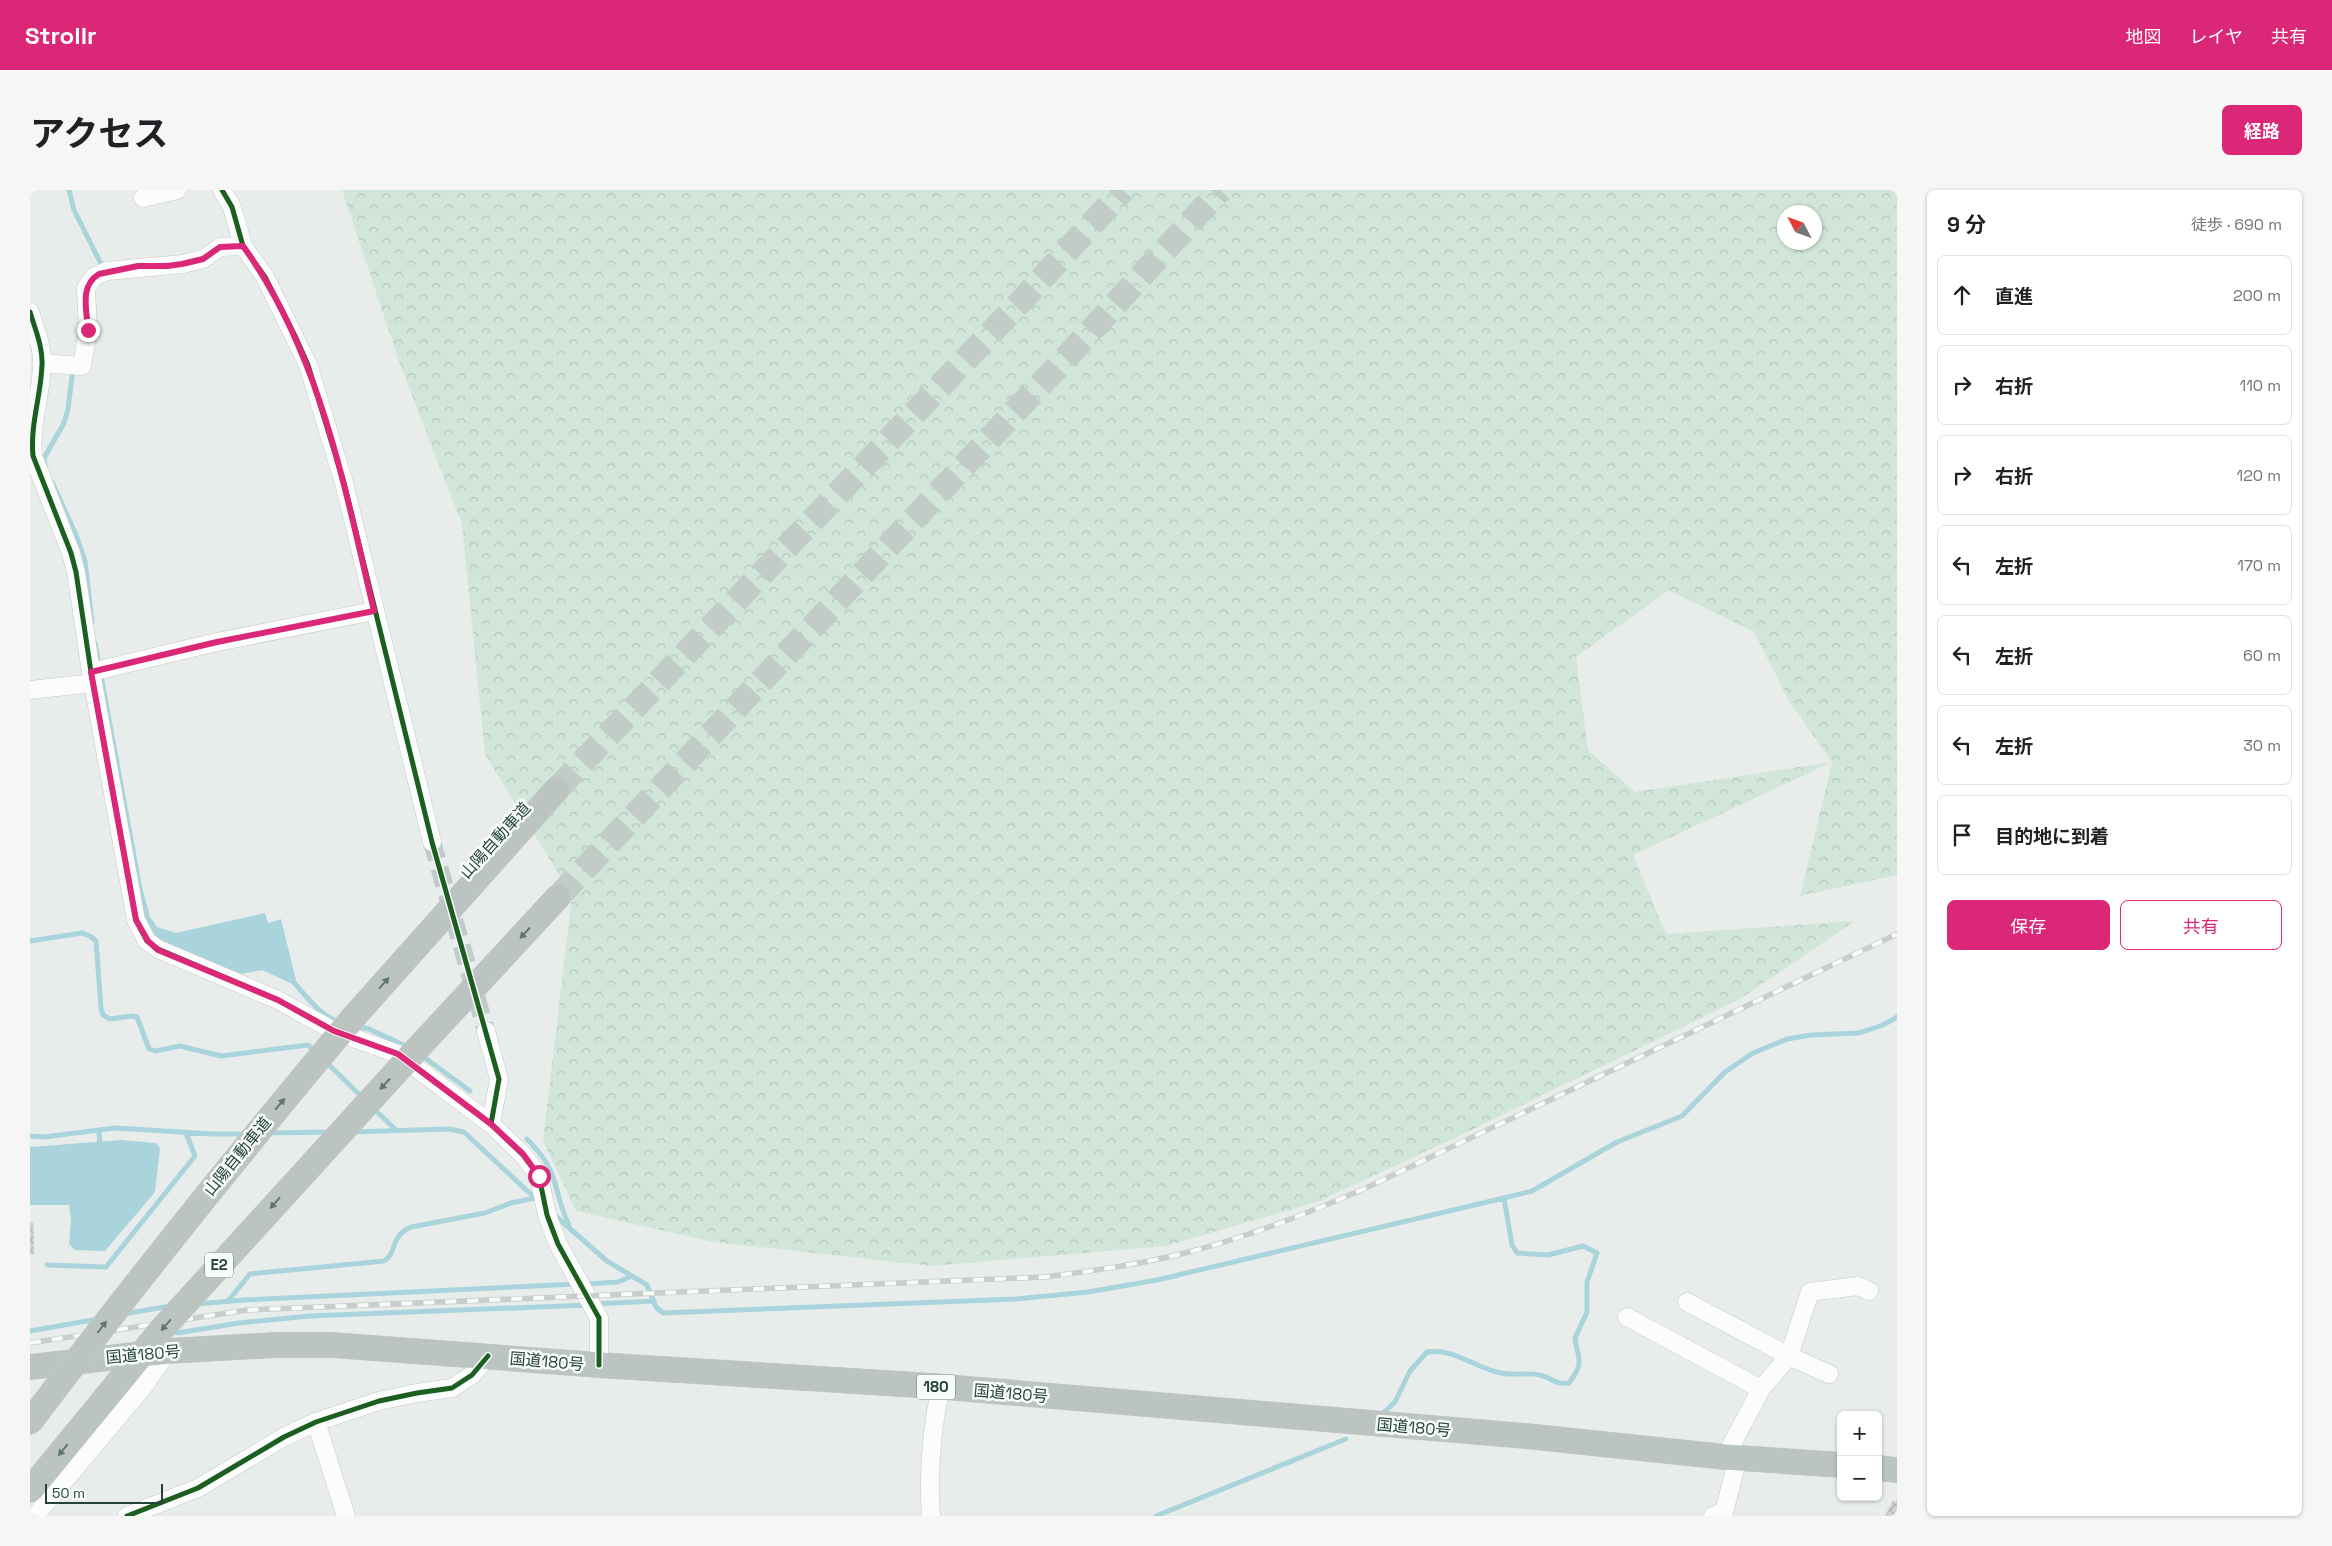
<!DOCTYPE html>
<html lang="ja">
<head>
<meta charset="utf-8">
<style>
  body { margin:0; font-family:"Space Grotesk","Noto Sans JP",sans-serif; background:#f6f6f6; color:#202124 }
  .controls { position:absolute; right:15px; bottom:15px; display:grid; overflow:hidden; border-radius:8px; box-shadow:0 1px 4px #0004 }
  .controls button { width:45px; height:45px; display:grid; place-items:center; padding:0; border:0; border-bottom:1px solid #e0e0e0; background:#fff; color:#202124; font:25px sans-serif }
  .compass { position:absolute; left:1747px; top:15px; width:45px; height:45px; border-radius:50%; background:#fff; box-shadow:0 1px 4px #0004; rotate:311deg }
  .scale { position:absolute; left:15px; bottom:12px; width:118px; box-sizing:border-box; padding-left:5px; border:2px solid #24423a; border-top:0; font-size:14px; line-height:18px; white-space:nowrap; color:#24423a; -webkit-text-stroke:4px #f7fbf9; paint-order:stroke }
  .stop { position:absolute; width:15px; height:15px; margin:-11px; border:4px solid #db2777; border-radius:50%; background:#fff }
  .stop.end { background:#db2777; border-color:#fff; box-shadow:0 1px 5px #0008 }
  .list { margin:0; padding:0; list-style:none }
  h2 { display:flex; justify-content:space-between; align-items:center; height:65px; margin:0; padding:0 20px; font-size:21px }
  h2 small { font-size:16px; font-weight:400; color:#757577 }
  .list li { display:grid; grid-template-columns:32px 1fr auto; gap:15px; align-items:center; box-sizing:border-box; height:80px; margin:0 10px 10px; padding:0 10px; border:1px solid #e0e0e0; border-radius:8px }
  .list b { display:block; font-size:19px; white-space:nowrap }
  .list em { font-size:16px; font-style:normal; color:#757577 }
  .actions { display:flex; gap:10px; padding:15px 20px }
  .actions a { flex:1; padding:11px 0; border:1px solid #db2777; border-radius:8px; text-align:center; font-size:18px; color:#db2777 }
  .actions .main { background:#db2777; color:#fff }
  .icon { flex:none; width:28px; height:28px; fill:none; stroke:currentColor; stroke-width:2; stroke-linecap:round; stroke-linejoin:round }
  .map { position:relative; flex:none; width:1867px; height:1326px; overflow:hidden; border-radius:8px }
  header { display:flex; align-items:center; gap:30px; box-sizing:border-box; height:70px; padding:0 25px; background:#db2777; color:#fff }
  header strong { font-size:24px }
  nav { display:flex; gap:28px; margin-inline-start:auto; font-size:18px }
  .intro { display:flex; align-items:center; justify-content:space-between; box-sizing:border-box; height:120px; padding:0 30px }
  h1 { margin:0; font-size:35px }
  .button { padding:12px 22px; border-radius:8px; background:#db2777; color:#fff; font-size:18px; font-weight:700 }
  main { display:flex; gap:30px; padding:0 30px }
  aside { flex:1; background:#fff; border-radius:8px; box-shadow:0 1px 4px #0004 }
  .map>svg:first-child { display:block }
</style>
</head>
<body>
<header>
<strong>Strollr</strong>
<nav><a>地図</a><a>レイヤ</a><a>共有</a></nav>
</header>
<div class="intro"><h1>アクセス</h1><a class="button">経路</a></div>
<main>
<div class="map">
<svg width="1867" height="1326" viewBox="0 0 1867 1326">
  <defs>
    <pattern id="forest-crowns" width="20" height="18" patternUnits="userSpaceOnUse" patternTransform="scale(1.25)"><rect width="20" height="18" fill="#d1e6d8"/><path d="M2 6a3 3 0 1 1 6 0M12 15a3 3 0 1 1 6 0" fill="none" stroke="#b3c6ba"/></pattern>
    <pattern id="building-cross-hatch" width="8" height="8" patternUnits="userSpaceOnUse" patternTransform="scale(1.25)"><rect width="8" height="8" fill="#cfd4d2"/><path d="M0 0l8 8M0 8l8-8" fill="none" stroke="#b2b7b5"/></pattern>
  </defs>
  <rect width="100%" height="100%" fill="#e8edeb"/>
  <path fill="url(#forest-crowns)" fill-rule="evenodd" d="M312,0H1867V685L1770,706L1802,572L1603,665L1636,744L1825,731L1710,809L1425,948L1287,1012L1136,1056L901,1076L684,1052L546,1021L513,951L542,706L455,564L432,334L371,177ZM1754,22H1784V52H1754ZM1639,400L1724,442L1759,511L1802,572L1605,602L1558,560L1546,467Z"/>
  <path fill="#a9d4db" d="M235,723L238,733L251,729L266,790L260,793L232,780L211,784L144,759L120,743L114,731L121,728L127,737L146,743Z
    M91,950L126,953L130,958L125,1002L75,1061L45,1060L39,1054L41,1030L39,1015H0V957Z"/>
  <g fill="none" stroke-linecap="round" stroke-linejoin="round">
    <path stroke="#a9d4db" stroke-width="5" d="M39,0L44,20L72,76L68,78
      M15,275L14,268L34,233L38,219L43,178
      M22,292L46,345L55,371L62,432
      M65,453L110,699L119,733
      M0,751L52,743L60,746L66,751L71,818L73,825L80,829L102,826L107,827L119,859L125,861L150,856L191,866L278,855L285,862
      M259,787C274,803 289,826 310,832
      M326,836L339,839L380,858
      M391,865L440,901
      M295,871L334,909
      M343,918L367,941
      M69,940L70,957
      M322,942L419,939L434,942L508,1011
      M237,943L301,942
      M0,946L14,947L85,938L183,944H216
      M497,949C506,959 516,969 521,982C528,999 530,1018 539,1035
      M522,1023L577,1071L617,1095L626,1117L633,1123L986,1109L1058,1102L1127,1090L1474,1008L1502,1001L1587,952L1652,926L1695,882L1723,863L1757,849L1781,845L1829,843L1853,835L1867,827
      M17,1075L76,1077L165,966L156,943
      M555,1094L588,1092L602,1086
      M198,1111L220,1084L354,1071C368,1062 359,1047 381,1037L455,1023L481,1013L505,1008
      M166,1114L214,1110L547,1094
      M566,1114L624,1111
      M94,1124L140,1116
      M0,1141L68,1129
      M147,1143L209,1133L280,1126L558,1115
      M1351,1225L1365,1212L1380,1181L1397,1162C1425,1158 1444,1178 1471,1183C1484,1186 1497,1182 1510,1185C1523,1188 1524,1195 1539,1193C1555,1172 1548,1169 1545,1148L1557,1122V1092L1567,1063L1553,1056L1518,1065L1487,1063L1482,1055L1474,1008
      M1126,1326L1316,1249"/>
  </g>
  <path fill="url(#building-cross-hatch)" stroke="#d1d6d4" d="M0,1033H3L4,1064H0Z
    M1867,1309V1326H1855L1863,1311L1866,1312Z"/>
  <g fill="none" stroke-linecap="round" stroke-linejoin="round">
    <path stroke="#c1cbc8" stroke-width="18" stroke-dasharray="18 9" stroke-linecap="butt" d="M402,652L456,841"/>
    <path stroke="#c1cbc8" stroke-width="25" stroke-dasharray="25 12" stroke-linecap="butt" d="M527,599L995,107L1093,0
      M528,707L1045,158L1190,0"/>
    <g stroke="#c5cac8" stroke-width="19">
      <path id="minor" d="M192,0L202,17L213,56L235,87L278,175L314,293L402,652
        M113,8L147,0
        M0,122C5,139 13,157 12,175C11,206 0,234 3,266L41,363L46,382L61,482L106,730L117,751L128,759L248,810L304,841L368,864L461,934L493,965L509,986L517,1025L528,1054L569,1128V1175
        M12,173L52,176L58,140L56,98L64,87L77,81L153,74L173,69L190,57L213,56
        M61,482L187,452L344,421
        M0,500L63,493
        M456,841L469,889L461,934
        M1657,1112L1759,1166L1799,1184
        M1597,1127L1731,1199
        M286,1232L316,1326
        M1695,1267L1731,1199L1759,1166L1780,1102L1828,1096L1839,1101
        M5,1326L114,1196L138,1161
        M97,1326L168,1298L254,1247L286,1232L349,1211L387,1203L422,1198L442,1185L458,1166
        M901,1326C898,1282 901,1240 911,1197
        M1683,1326L1694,1322L1708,1268"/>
    </g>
    <g stroke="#c3ccc9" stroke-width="26">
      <path id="highway" d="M322,829L527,599
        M388,858L528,707
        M0,1177L138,1161L245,1155H302L569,1175L903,1196L1496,1246L1695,1267L1811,1275
        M1848,1278L1867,1280"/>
    </g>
    <use href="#minor" stroke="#fcfcfc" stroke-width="18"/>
    <use href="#highway" stroke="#bcc4c2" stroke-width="25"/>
    <g stroke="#c9cdcc" stroke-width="5.5">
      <path id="rail" d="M0,1153L217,1120L1015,1087C1061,1081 1106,1075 1151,1064C1216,1048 1277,1024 1338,997L1867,744"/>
    </g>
    <use href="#rail" stroke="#f7fbf9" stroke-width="4" stroke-dasharray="11" stroke-linecap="butt"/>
    <g stroke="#c3ccc9" stroke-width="26" stroke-linecap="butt">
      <path id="highway-bridge" d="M0,1232C104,1094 211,961 322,829
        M0,1300L132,1139L388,858"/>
    </g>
    <use href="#highway-bridge" stroke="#bcc4c2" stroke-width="25"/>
    <g stroke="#f7fbf9" stroke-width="8">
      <path id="cycleway" d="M192,0L202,17L213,56L235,87L266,148L278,175L314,293L402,652L469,889L461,934
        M0,122C5,139 13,157 12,175C11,206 0,234 3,266L41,363L46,382L61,482L106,730L117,751L128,759L248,810L304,841L368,864L461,934L493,965L509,986L517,1025L528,1054L569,1128V1175
        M97,1326L168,1298L254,1247L286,1232L349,1211L387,1203L422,1198L442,1185L458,1166"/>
    </g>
    <use href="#cycleway" stroke="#1b5e20" stroke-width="5"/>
  </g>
  <defs><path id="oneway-solid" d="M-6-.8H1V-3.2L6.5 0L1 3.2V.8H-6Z" transform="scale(1.25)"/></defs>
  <g fill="#617670">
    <use href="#oneway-solid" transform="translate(495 743) rotate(133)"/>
    <use href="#oneway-solid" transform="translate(354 793) rotate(-48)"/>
    <use href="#oneway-solid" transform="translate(355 894) rotate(133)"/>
    <use href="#oneway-solid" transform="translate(250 914) rotate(-50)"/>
    <use href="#oneway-solid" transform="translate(245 1013) rotate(132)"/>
    <use href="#oneway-solid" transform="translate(136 1135) rotate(131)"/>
    <use href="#oneway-solid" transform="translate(72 1137) rotate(-53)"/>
    <use href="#oneway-solid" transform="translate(33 1260) rotate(129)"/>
  </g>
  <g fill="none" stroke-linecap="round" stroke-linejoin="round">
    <path stroke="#db2777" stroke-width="6" d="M58,140C57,120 49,96 69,84L108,76H137L152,74L173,69L190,57L213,56C290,163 314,295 344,421L187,452L61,482L106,730L118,751L128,760L248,810L304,841L368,864L461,934L493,964L509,986"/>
  </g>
  <g text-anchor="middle" stroke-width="5" stroke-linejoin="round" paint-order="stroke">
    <g fill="#f7fbf9" stroke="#637a73" stroke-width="1">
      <rect x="175" y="1062.5" width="28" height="25" rx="4"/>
      <rect x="887" y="1184.5" width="38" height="25" rx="4"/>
    </g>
    <g font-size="15" font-weight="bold" fill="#24423a">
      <text x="189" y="1080">E2</text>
      <text x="906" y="1202">180</text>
    </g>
    <g font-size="16" fill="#24423a" stroke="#f7fbf9">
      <text transform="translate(465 650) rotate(-48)" y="6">山陽自動車道</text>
      <text transform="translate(207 966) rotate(-51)" y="6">山陽自動車道</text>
      <text transform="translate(113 1164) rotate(-5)" y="6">国道180号</text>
      <text transform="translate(517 1171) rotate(5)" y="6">国道180号</text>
      <text transform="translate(981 1203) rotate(5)" y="6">国道180号</text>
      <text transform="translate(1384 1237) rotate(5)" y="6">国道180号</text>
    </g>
  </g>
</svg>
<div class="controls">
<button>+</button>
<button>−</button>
</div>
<svg class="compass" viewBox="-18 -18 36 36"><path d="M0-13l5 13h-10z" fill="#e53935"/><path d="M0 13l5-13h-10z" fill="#757577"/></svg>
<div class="scale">50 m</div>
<div class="stop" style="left:509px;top:986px"></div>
<div class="stop end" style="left:58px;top:140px"></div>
</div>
<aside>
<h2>9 分<small>徒歩 · 690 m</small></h2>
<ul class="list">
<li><svg class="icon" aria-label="ahead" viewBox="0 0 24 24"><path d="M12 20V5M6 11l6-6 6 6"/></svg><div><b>直進</b></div><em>200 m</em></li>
<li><svg class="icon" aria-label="right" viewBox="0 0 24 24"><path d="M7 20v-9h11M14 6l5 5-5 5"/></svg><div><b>右折</b></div><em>110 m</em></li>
<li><svg class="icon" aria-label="right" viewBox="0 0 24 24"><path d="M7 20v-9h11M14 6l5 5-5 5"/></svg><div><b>右折</b></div><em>120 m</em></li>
<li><svg class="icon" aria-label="left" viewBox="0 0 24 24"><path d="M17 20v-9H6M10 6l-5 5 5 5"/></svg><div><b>左折</b></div><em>170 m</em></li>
<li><svg class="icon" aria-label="left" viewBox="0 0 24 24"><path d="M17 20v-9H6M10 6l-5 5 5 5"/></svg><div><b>左折</b></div><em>60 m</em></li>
<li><svg class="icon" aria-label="left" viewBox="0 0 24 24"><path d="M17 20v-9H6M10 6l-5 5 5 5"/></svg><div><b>左折</b></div><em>30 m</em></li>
<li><svg class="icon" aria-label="arrive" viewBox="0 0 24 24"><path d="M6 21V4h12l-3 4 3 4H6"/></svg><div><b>目的地に到着</b></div></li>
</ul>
<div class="actions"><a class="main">保存</a><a>共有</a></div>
</aside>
</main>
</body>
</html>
